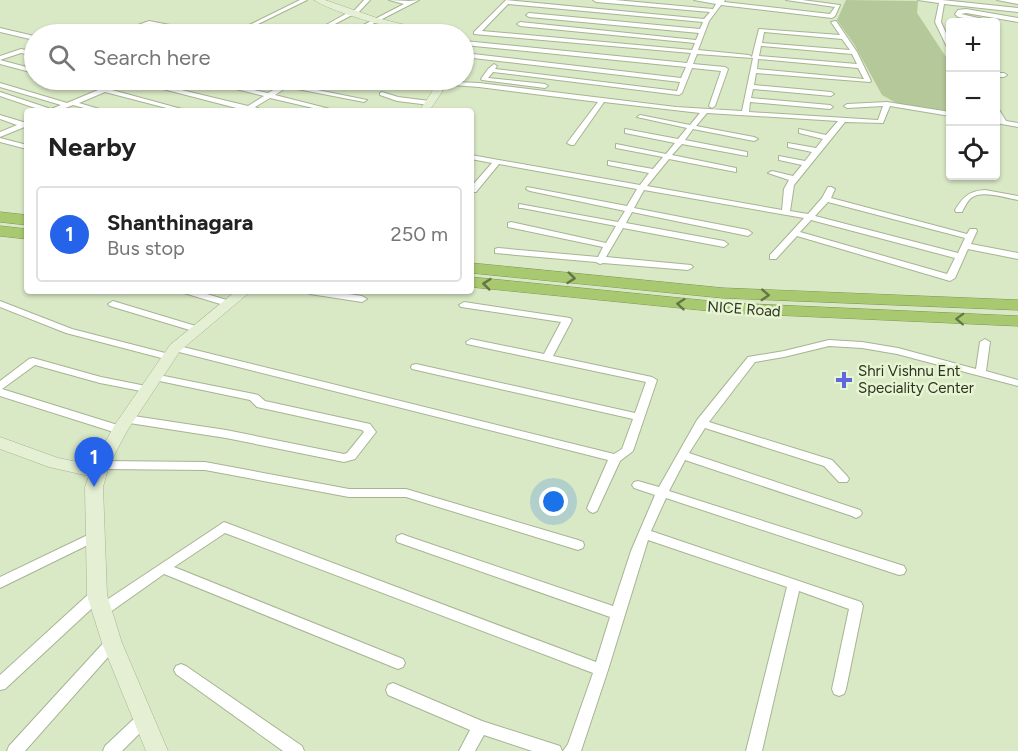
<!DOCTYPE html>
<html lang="en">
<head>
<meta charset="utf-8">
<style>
  body { margin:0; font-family:Figtree,sans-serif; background:#f6f6f6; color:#222 }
  .controls { position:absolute; right:18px; top:18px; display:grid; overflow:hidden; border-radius:6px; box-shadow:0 2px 4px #0004 }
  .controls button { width:54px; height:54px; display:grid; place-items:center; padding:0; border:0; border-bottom:2px solid #e0e0e0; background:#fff; color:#222; font:30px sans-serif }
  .you { position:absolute; left:554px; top:502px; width:21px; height:21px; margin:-15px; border:4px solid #fff; border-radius:50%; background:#1a73e8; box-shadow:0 0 0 9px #1a73e833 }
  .badge { display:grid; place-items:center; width:39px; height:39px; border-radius:50%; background:#2563eb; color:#fff; font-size:20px; font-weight:700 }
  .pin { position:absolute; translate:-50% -50px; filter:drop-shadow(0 2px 3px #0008) }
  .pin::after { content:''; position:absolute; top:32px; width:21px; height:18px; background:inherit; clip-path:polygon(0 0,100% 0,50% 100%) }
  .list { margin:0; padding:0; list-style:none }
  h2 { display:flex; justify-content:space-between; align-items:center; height:78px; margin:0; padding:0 24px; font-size:26px }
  h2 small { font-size:20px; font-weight:400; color:#767676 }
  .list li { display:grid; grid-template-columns:39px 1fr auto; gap:18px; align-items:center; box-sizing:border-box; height:96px; margin:0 12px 12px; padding:0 12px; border:2px solid #e0e0e0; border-radius:6px }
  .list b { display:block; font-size:22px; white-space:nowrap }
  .list p { margin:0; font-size:20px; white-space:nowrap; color:#767676 }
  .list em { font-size:20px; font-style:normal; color:#767676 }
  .icon { flex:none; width:33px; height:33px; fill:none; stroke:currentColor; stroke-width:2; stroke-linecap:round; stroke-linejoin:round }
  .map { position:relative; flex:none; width:1018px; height:751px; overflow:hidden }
  .search { position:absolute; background:#fff; box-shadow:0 2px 4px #0004; left:24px; top:24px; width:450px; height:66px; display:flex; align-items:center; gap:15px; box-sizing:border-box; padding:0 21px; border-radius:33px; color:#767676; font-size:22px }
  .panel { position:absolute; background:#fff; box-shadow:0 2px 4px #0004; left:24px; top:108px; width:450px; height:186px; border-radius:6px }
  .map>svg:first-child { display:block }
</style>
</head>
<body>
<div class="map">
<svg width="1018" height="751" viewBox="0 0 1018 751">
  <rect width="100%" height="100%" fill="#d9e8c5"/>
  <path fill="#b5c899" d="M846,0L918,1L917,13L950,63V112L898,104L882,95L854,44L837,20Z"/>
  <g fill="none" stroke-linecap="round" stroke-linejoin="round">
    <g stroke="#a6b492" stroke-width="2">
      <path id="street" d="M300,0H307L238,34H231Z
        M364,0H370L356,15H352L316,34H310L349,12H353Z
        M389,0L409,1L419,0L353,34H346L404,4Z
        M506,0L704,19L710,12L596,2L593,0H615L713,9L716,4L694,0H725L724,2L830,14L835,7L786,0H802L840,5L835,16L832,18L721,5L709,21L698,50L749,55L752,57L759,29L840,35L831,22L836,21L857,52L871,81L870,82L756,73L754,85L831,92L834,94L831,96L753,89L751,98L830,105L833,107L830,109L750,102L749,112L878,120L883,106L847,108L844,106L847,104L887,102L950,112V116L890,106L883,123L845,122L794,185L790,211L808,214L822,198L828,187H831L835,189L831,198L967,234L970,229H976L977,231L971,244L1018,253V259L968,249L955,278L950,281L797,236L776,259H770V255L804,218L644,190L634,208L748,230L752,233L748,236L632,212L626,223L724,241L728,244L724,247L623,228L606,257L691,265L693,267L688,270L603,263L600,264L596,262L495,253V249L498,248L598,257L603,247L508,227V223L511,222L606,243L616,226L522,208H519V204L618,222L625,211L530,191L526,189L527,187L627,206L637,189L499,164L476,192H471V187L492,163L471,159V155L640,185L649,173L608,165V161L653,169L663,157L616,148V144L666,154L675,143L625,133V129L678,139L687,128L637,117L640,115L690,125L700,113L604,102L574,145H571L567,143L598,102L479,87L412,82L409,80L479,83L676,107L742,111L753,58L697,54L693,64L725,67L728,69L715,106L712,108L709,106L721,71L692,68L682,93L679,95L493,72L488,78L545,84L548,86L545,88L482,80L481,79L488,69L494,64L497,66L495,69L677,91L680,82L464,57V53L681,78L686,67L464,45V41L687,63L691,53L474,34V32ZM508,4L703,22L700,29L529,13L526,15L529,17L699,33L696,40L520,22L517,24L520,26L695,43L692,50L482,31ZM764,32L842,39L850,50L762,43ZM761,46L852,54L857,64L759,56ZM758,59L858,68L864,79L757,69ZM707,113L838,121L826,135L799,129V133L823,139L816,148L788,143V147L812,152L805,161L779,156V160L802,165L793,176L772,171L768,173L789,180L784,189L782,210L647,186L669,159L736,172V168L672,155L682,144L747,156V152L685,140L693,129L754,141L758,139L754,137L696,126ZM828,202L965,238L958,253L815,216ZM811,220L955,258L947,274L800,232Z
        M918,0H942L1018,8V12L944,4L941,22L950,42V49L947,47L935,22L939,3Z
        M997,0H1018V4Z
        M966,9L1018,18V22L966,13L961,14L996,22H986L958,17L955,14L958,10Z
        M149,21L206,32L209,34H200L149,25L122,34L119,32Z
        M395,25L400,26L386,34H380Z
        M0,28L34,36V40L0,32Z
        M21,49L34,52V56L21,53L0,60V56Z
        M0,60L34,69V73L0,64Z
        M996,73H1004L1007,75L1004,77H996Z
        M62,80H71L104,88L126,80H140L248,106L264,96L200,80H209L268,93L280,86L258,80H268L367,100L364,102L287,87L275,95L334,110L326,111L270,98L255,107L264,111H248L132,81L112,90L189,111H178L105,92L79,103L106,111H95L73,105L58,111H44L0,96V92L51,109L61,105L0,87V83L67,103L98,90Z
        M382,92L398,97L430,101L433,103L430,105L397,101L380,95V93Z
        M996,107L998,108L1006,121L1018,123V127L996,123V119H998L996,114Z
        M0,115L23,122L27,121V126L0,137V132L17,125L0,119Z
        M0,138L27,145V149L0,142Z
        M985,190L1018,196V200C1005,198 981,189 970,199C967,202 964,208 962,212H956L955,210C963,197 969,191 985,190Z
        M182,291H197L230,301L232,303L227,306L184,293Z
        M305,291H328L362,296L367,299L362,302L310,294Z
        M0,301L72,329L173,355L174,357L169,360L66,333L0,307Z
        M113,301L199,327L201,329L196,332L193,331L110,306L108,304Z
        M464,302L570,318L572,320L553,356L652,377L657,380L633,451L620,461L597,511L593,513L589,511L587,508L608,460L171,350L170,348L175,345L614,454L622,449L633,419L412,369L411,367L412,365L416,364L635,413L646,382L467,344L466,342L471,339L544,354L561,322L461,307L459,305Z
        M985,339L990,342L986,371L1018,380V386L897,354L862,348L829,346L784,357L755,362L709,422L832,460L847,476L849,479L847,482H839L824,466L705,428L689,453L860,510L862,513L860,516L856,518L852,516L685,460L683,464L669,491L904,566L906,570L904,574L899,575L666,498L651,531L861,602L863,606L846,689L844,694L839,696L834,694L832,689L849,609L799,591L762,751H746L787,587L648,540L608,670L581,751H563L568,744L593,673L225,533L174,567L403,659L405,663L403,667L398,669L393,667L164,574L106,615L101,617L96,615L94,611L96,607L224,522L596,662L610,617L397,542L396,539L397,536L402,534L407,536L613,606L631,551L655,495L634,488L632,485L634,482L638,481L659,487L697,420L748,357L784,351L829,340L862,342L898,348L976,369L980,342Z
        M33,358L101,377L146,386L151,389L146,392L100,383L35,365L2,389L124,427L126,430L120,434L0,396V381L29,359Z
        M154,374L254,394L258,395L265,401L370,424L376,432L355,459L344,462L226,438L123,422L121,419L123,416L127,415L226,430L344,454L347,453L364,432L362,430L257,407L250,400L150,379L149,377Z
        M101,461L205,462L349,489H406L578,540L583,542L584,545L583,548L578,550L406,497H349L205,470L101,469L97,468L95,465L97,462Z
        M94,532L98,534L100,537L98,540L0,588V577Z
        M97,590L102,591L104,595L102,599L5,689L0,690V675L92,591Z
        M112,637L117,639L119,643L117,647L25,751H7L9,746L107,639Z
        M181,664L186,666L302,746L304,751H283L176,674L174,670L176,666Z
        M393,683L482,721L560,746L562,751H532L484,735L475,751H459L470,730L388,695L386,690L388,685Z
        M144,712L149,714L152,719L149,724L122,751H103L105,746L139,714Z"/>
    </g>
    <g stroke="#a6b492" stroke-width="1">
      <path id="secondary" d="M314,0H325L377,18L442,34C417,37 335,14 314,0Z
        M434,80H443L442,92L429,111H419L432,92Z
        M236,291H251L180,351L127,431L109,465L103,487L107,595L122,643L168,751H146L102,643L87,595L85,487L89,476L49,467L0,449V437L58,458L93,465L114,426L170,345Z"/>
    </g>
    <g stroke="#7d9455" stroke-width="1">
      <path id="highway" d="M0,212L27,215V225L0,222Z
        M0,226L27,229V239L0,236Z
        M471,263L723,288L1018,300V310L723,298L471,273Z
        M471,277L730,303L1018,316V326L730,313L471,287Z"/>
    </g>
    <use href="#street" fill="#fff" fill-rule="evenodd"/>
    <use href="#secondary" fill="#e5efd4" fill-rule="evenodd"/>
    <use href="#highway" fill="#a8c970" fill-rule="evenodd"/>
  </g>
  <defs><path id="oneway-chevron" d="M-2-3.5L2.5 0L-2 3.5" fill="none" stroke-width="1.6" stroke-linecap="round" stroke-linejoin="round" transform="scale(1.5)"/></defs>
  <g stroke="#647646">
    <use href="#oneway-chevron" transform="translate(571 278) rotate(6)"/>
    <use href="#oneway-chevron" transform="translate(487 284) rotate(-174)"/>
    <use href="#oneway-chevron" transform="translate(765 295) rotate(3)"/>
    <use href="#oneway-chevron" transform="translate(681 304) rotate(-175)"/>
    <use href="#oneway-chevron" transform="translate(960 319) rotate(-178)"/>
  </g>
  <path fill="#5d67df" stroke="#e7f5d2" stroke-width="2" d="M841 371h6v6h6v6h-6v6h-6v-6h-6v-6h6z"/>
  <g text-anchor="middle" stroke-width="5" stroke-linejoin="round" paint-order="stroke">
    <g font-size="15" fill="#2c3224" stroke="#e7f5d2">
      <text transform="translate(744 309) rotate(4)" y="5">NICE Road</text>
    </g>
    <g font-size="15" fill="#2c3224" stroke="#e7f5d2" text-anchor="start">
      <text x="858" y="376">Shri Vishnu Ent<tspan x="858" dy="17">Speciality Center</tspan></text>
    </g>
  </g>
</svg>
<div class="controls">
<button>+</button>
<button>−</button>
<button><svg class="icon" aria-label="locate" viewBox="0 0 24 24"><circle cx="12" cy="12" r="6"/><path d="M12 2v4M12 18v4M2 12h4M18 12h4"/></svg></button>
</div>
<div class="you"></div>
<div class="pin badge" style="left:94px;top:487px">1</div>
<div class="search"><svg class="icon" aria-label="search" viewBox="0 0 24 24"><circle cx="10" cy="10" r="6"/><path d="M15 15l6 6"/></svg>Search here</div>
<section class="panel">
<h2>Nearby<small></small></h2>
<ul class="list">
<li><span class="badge">1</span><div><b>Shanthinagara</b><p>Bus stop</p></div><em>250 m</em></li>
</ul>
</section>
</div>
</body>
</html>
